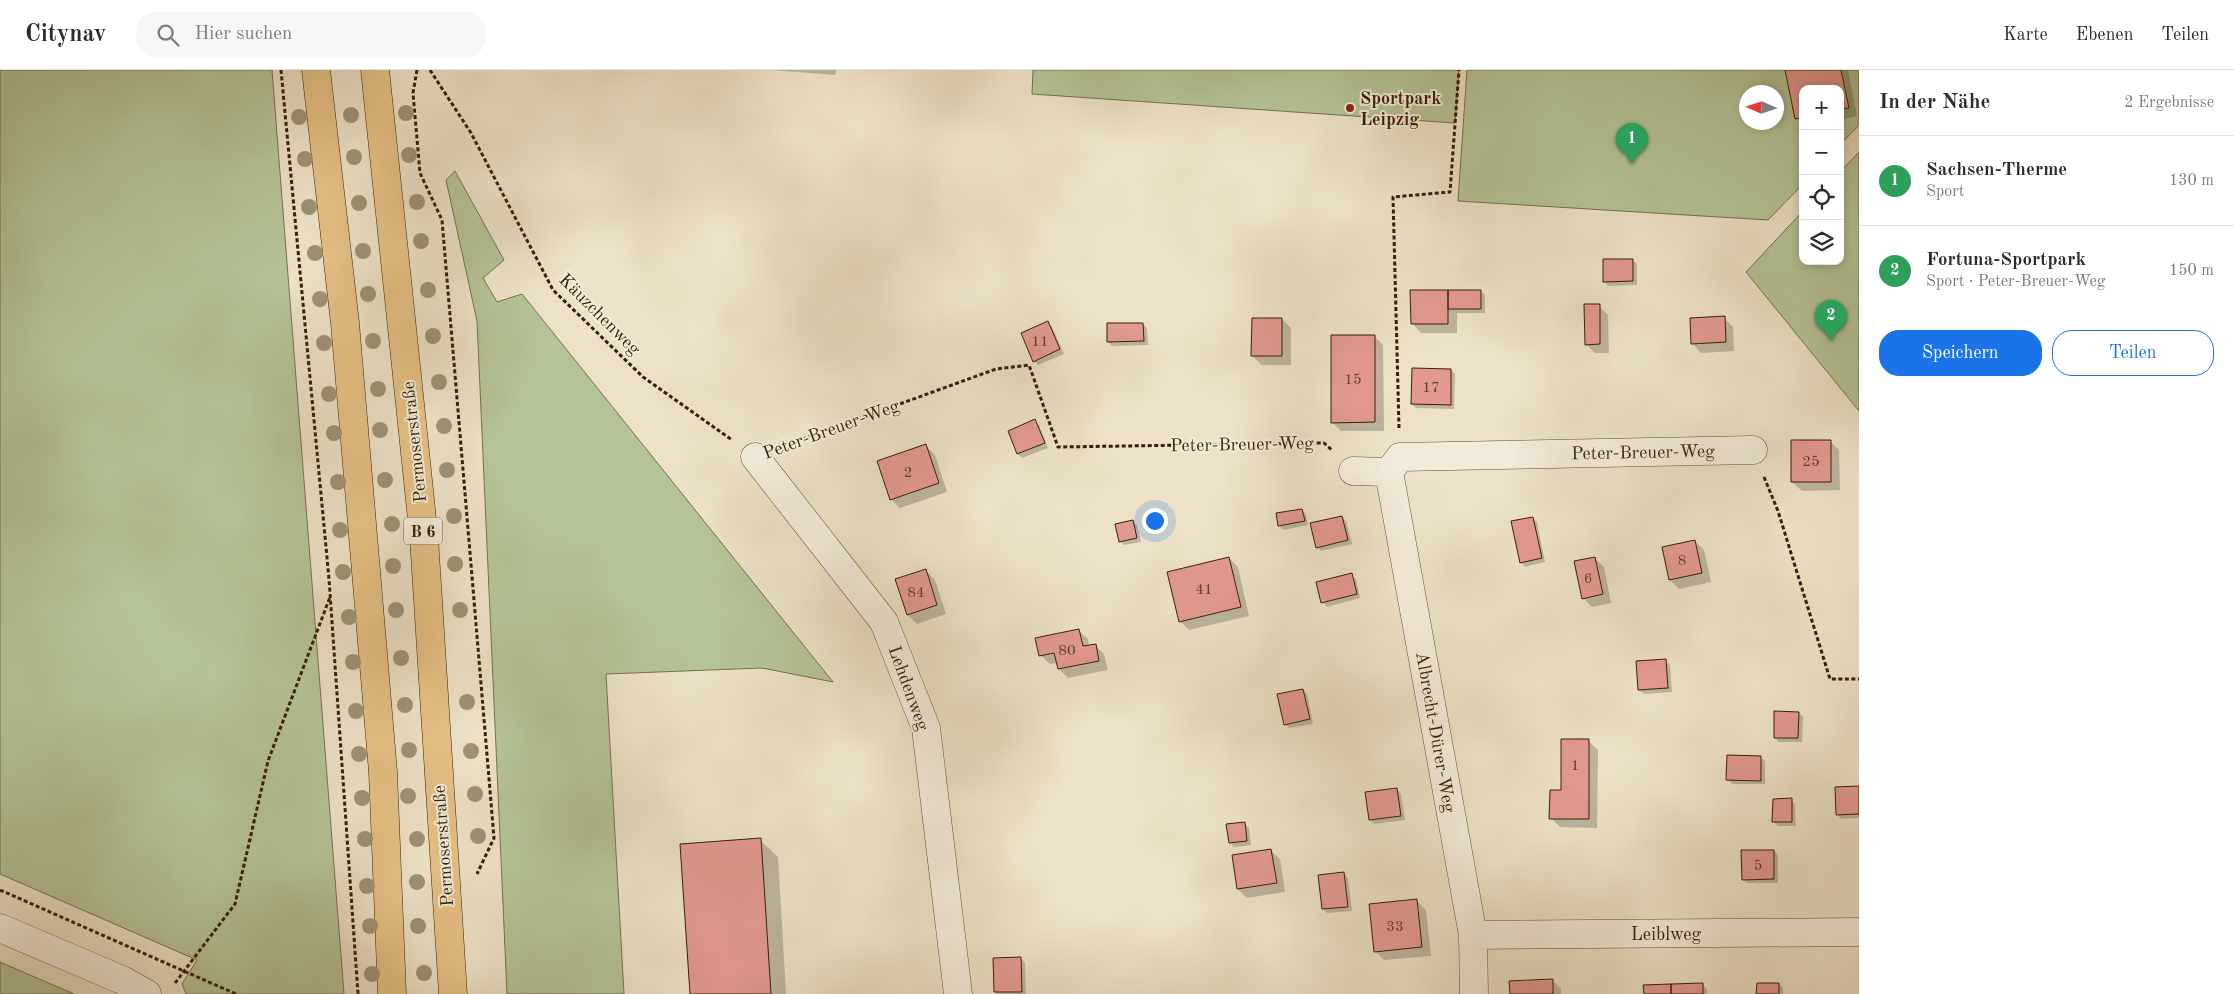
<!DOCTYPE html>
<html lang="de">
<head>
<meta charset="utf-8">
<style>
  body { margin:0; font-family:"Old Standard TT",serif; background:#f7f7f7; color:#2b2b33 }
  .controls { position:absolute; right:15px; top:15px; display:grid; overflow:hidden; border-radius:10px; box-shadow:0 2px 8px #0003 }
  .controls button { width:45px; height:45px; display:grid; place-items:center; padding:0; border:0; border-bottom:1px solid #e1e1e2; background:#fff; color:#2b2b33; font:25px sans-serif }
  .compass { position:absolute; left:1739px; top:15px; width:45px; height:45px; border-radius:50%; background:#fff; box-shadow:0 2px 8px #0003; rotate:273deg }
  .you { position:absolute; left:1154px; top:450px; width:18px; height:18px; margin:-12px; border:4px solid #fff; border-radius:50%; background:#1a73e8; box-shadow:0 0 0 8px #1a73e833 }
  .badge { display:grid; place-items:center; width:32px; height:32px; border-radius:50%; background:#1a73e8; color:#fff; font-size:16px; font-weight:700 }
  .pin { position:absolute; translate:-50% -41px; filter:drop-shadow(0 1px 2px #0008) }
  .pin::after { content:''; position:absolute; top:26px; width:18px; height:15px; background:inherit; clip-path:polygon(0 0,100% 0,50% 100%) }
  .list { margin:0; padding:0; list-style:none }
  h2 { display:flex; justify-content:space-between; align-items:center; height:65px; margin:0; padding:0 20px; font-size:21px }
  h2 small { font-size:16px; font-weight:400; color:#7c7c81 }
  .list li { display:grid; grid-template-columns:32px 1fr auto; gap:15px; align-items:center; box-sizing:border-box; height:90px; padding:0 20px; border-top:1px solid #e1e1e2 }
  .list b { display:block; font-size:19px; white-space:nowrap }
  .list p { margin:0; font-size:16px; white-space:nowrap; color:#7c7c81 }
  .list em { font-size:16px; font-style:normal; color:#7c7c81 }
  .actions { display:flex; gap:10px; padding:15px 20px }
  .actions a { flex:1; padding:11px 0; border:1px solid #1a73e8; border-radius:20px; text-align:center; font-size:18px; color:#1a73e8 }
  .actions .main { background:#1a73e8; color:#fff }
  .icon { flex:none; width:28px; height:28px; fill:none; stroke:currentColor; stroke-width:2; stroke-linecap:round; stroke-linejoin:round }
  .map { position:relative; flex:none; width:1859px; height:924px; overflow:hidden }
  header { display:flex; align-items:center; gap:30px; box-sizing:border-box; height:70px; padding:0 25px; background:#fff; border-bottom:1px solid #e1e1e2 }
  header strong { font-size:24px }
  nav { display:flex; gap:28px; margin-inline-start:auto; font-size:18px }
  .search { width:350px; height:45px; background:#f7f7f7; display:flex; align-items:center; gap:12px; box-sizing:border-box; padding:0 18px; border-radius:20px; color:#7c7c81; font-size:19px }
  main { display:flex }
  aside { flex:1; background:#fff }
  .map>svg:first-child { display:block }
</style>
</head>
<body>
<header>
<strong>Citynav</strong>
<div class="search"><svg class="icon" aria-label="search" viewBox="0 0 24 24"><circle cx="10" cy="10" r="6"/><path d="M15 15l6 6"/></svg>Hier suchen</div>
<nav><a>Karte</a><a>Ebenen</a><a>Teilen</a></nav>
</header>
<main>
<div class="map">
<svg width="1859" height="924" viewBox="0 0 1859 924">
  <rect width="100%" height="100%" fill="#ede2c8"/>
  <filter id="stains"><feTurbulence type="fractalNoise" baseFrequency=".004" numOctaves="4"/><feColorMatrix values="0 0 0 0 .2 0 0 0 0 .09 0 0 0 0 .02 0 0 0 .5 -.17"/></filter>
  <radialGradient id="worn" r=".72"><stop offset=".6" stop-color="#630" stop-opacity="0"/><stop offset="1" stop-color="#630" stop-opacity=".3"/></radialGradient>
  <path fill="#b5c498" stroke="#76714e" fill-rule="evenodd" d="M0,0H272L344,924H186L182,914L197,890L0,804Z
    M1033,0H1459L1455,53L1032,24Z
    M1467,0H1859V55L1840,75V19H1803V114L1768,150L1458,131ZM1746,22H1776V52H1746Z
    M1859,82V341L1746,202L1803,141V191H1840V102Z
    M455,101L504,190L483,208L497,232L522,224L833,612L762,598L606,604L624,924H507L477,251L446,110Z
    M0,892L74,924H0Z"/>
  <path fill="#0003" d="M771,0H836L835,5Z
    M1787,0H1848L1857,46L1840,50V19H1803V54L1797,48Z
    M1632,190L1637,194V215L1608,216L1604,211Z
    M1481,221L1485,225V243H1457V263H1421L1412,253Z
    M1599,236L1608,245L1609,283H1595L1586,274Z
    M1724,248L1733,257L1734,281L1701,283L1692,273Z
    M1282,249L1291,258V295H1262L1252,286Z
    M1047,253L1052,257L1064,284L1038,295L1034,291Z
    M1143,254L1147,258L1148,275L1112,276L1108,272Z
    M1374,266L1383,275L1384,361H1341L1332,352Z
    M1451,300L1455,304L1454,339L1416,338L1412,334Z
    M1035,351L1039,355L1048,378L1022,388L1018,384L1009,361Z
    M1830,371L1839,380L1840,420L1802,421L1792,412Z
    M925,375L935,385L947,422L900,438L891,429Z
    M1302,440L1306,444L1308,455L1284,460L1279,456Z
    M1342,447L1346,451L1352,474L1321,481L1317,477Z
    M1532,448L1537,452L1545,492L1525,497L1521,492Z
    M1133,451L1137,455L1141,472L1124,475L1120,471Z
    M1695,471L1704,480L1711,512L1679,519L1670,510Z
    M1229,488L1238,497L1249,546L1189,560L1180,551Z
    M1594,488L1604,497L1611,533L1592,537L1583,528Z
    M926,501L935,510L946,544L917,554L908,545Z
    M1351,505L1356,509L1360,528L1327,537L1323,532Z
    M1078,560L1088,569L1089,576L1095,575L1104,584L1108,600L1068,608L1059,599L1058,593L1050,594L1040,585Z
    M1665,590L1670,595L1672,622L1644,624L1639,620Z
    M1303,620L1307,624L1313,654L1289,658L1285,654Z
    M1799,643L1803,647L1802,672H1779L1775,667Z
    M1588,671L1598,680L1597,758L1560,757L1551,748Z
    M1760,687L1765,691V714H1732L1728,710Z
    M1859,718V748L1841,749L1837,744Z
    M1397,720L1401,724L1405,750L1374,754L1370,750L1366,723Z
    M1791,730L1795,734L1796,756H1778L1774,752Z
    M1244,753L1249,758L1251,775L1234,777L1230,773Z
    M760,770L778,787L786,924H691Z
    M1270,780L1280,789L1285,822L1247,828L1238,819Z
    M1774,781L1778,785V813H1747L1743,809Z
    M1344,804L1348,808L1352,841L1327,843L1323,838Z
    M1417,831L1426,840L1431,886L1384,890L1375,881Z
    M1021,888L1025,893L1026,924H997L995,922Z
    M1552,910L1561,919V924H1511Z
    M1702,914L1707,919V924H1645Z
    M1779,914L1783,918V924H1758Z"/>
  <path fill="#e39992" stroke="#371e03" d="M1785,0H1841L1849,38L1840,39V19H1803V47L1795,49Z
    M1603,189H1633V211L1603,212Z
    M1410,220H1448V254H1411Z
    M1448,220H1481V239H1448Z
    M1584,234H1600V274L1585,275Z
    M1725,246L1726,272L1691,274L1690,248Z
    M1252,248H1282V286H1251Z
    M1048,251L1060,279L1033,292L1021,263Z
    M1107,253H1143L1144,271L1107,272Z
    M1331,265H1375V352L1331,353Z
    M1412,298L1451,299V335L1411,334Z
    M1035,349L1045,373L1017,384L1008,361Z
    M1791,370H1831V412H1791Z
    M926,374L939,413L890,430L877,391Z
    M1302,439L1305,451L1278,456L1276,443Z
    M1342,446L1348,470L1316,478L1310,453Z
    M1533,447L1542,488L1520,493L1511,451Z
    M1133,450L1137,468L1119,472L1115,454Z
    M1695,470L1702,503L1669,510L1662,477Z
    M1229,487L1241,537L1179,552L1167,502Z
    M1595,487L1603,524L1582,529L1574,491Z
    M926,499L937,535L907,545L895,509Z
    M1352,503L1357,524L1321,533L1316,512Z
    M1079,559L1083,576L1096,574L1099,591L1058,599L1054,583L1039,586L1035,568Z
    M1666,589L1668,618L1638,620L1636,591Z
    M1303,619L1310,649L1284,655L1277,624Z
    M1774,641L1799,642L1798,668H1774Z
    M1561,669H1589V749H1549L1550,720H1561Z
    M1727,685L1761,686V711L1726,710Z
    M1859,716V744L1836,745L1835,717Z
    M1397,718L1401,746L1369,750L1365,722Z
    M1792,728V752H1772L1773,729Z
    M1245,752L1247,771L1229,773L1226,754Z
    M761,768L771,924H690L680,774Z
    M1271,779L1277,813L1237,819L1232,785Z
    M1741,780H1774V809L1742,810Z
    M1344,802L1348,837L1322,839L1318,805Z
    M1417,829L1422,877L1374,882L1369,834Z
    M1021,887L1022,922H994L993,888Z
    M1553,909V924H1510L1509,911Z
    M1703,913V924H1671V914Z
    M1757,913H1779V924H1756Z
    M1671,914V924H1644L1643,915Z"/>
  <g fill="none" stroke-linecap="round" stroke-linejoin="round">
    <g stroke="#644f34" stroke-width="29">
      <path id="minor" d="M755,387L884,552L926,658L958,924
        M1353,401L1389,402L1400,387L1753,380
        M1389,402L1473,865L1474,924
        M0,858L122,910L147,924
        M1473,865L1859,862"/>
    </g>
    <g stroke="#371e03" stroke-width="29">
      <path id="primary" d="M316,0L345,253L383,702L392,924
        M375,0L424,468L453,924"/>
    </g>
    <path stroke="#371e03" stroke-width="3" stroke-dasharray="4 2.5" stroke-linecap="butt" d="M281,0L329,509L358,924
      M417,0L413,23L420,103L442,150L494,768L477,804
      M430,0L471,63L553,220L643,307L732,370
      M1399,358L1393,127L1450,122L1459,0
      M784,376L996,299L1029,295L1058,377L1324,373L1333,381
      M1764,407L1778,441L1830,609H1859
      M0,820L236,924
      M175,913L235,834L268,691L330,527"/>
    <use href="#minor" stroke="#f3ecdb" stroke-width="28"/>
    <use href="#primary" stroke="#e6c184" stroke-width="28"/>
  </g>
  <g fill="#9e9274">
    <circle cx="406" cy="43" r="8"/>
    <circle cx="351" cy="45" r="8"/>
    <circle cx="299" cy="47" r="8"/>
    <circle cx="409" cy="85" r="8"/>
    <circle cx="354" cy="87" r="8"/>
    <circle cx="305" cy="89" r="8"/>
    <circle cx="417" cy="132" r="8"/>
    <circle cx="359" cy="133" r="8"/>
    <circle cx="309" cy="137" r="8"/>
    <circle cx="421" cy="171" r="8"/>
    <circle cx="363" cy="181" r="8"/>
    <circle cx="315" cy="183" r="8"/>
    <circle cx="428" cy="220" r="8"/>
    <circle cx="368" cy="224" r="8"/>
    <circle cx="320" cy="229" r="8"/>
    <circle cx="433" cy="266" r="8"/>
    <circle cx="373" cy="271" r="8"/>
    <circle cx="324" cy="273" r="8"/>
    <circle cx="439" cy="312" r="8"/>
    <circle cx="378" cy="319" r="8"/>
    <circle cx="329" cy="324" r="8"/>
    <circle cx="444" cy="356" r="8"/>
    <circle cx="380" cy="360" r="8"/>
    <circle cx="334" cy="363" r="8"/>
    <circle cx="447" cy="400" r="8"/>
    <circle cx="385" cy="410" r="8"/>
    <circle cx="338" cy="412" r="8"/>
    <circle cx="454" cy="446" r="8"/>
    <circle cx="392" cy="454" r="8"/>
    <circle cx="340" cy="460" r="8"/>
    <circle cx="455" cy="494" r="8"/>
    <circle cx="393" cy="496" r="8"/>
    <circle cx="343" cy="502" r="8"/>
    <circle cx="396" cy="540" r="8"/>
    <circle cx="460" cy="540" r="8"/>
    <circle cx="349" cy="547" r="8"/>
    <circle cx="401" cy="588" r="8"/>
    <circle cx="353" cy="592" r="8"/>
    <circle cx="467" cy="632" r="8"/>
    <circle cx="405" cy="635" r="8"/>
    <circle cx="356" cy="641" r="8"/>
    <circle cx="409" cy="680" r="8"/>
    <circle cx="471" cy="681" r="8"/>
    <circle cx="359" cy="684" r="8"/>
    <circle cx="475" cy="724" r="8"/>
    <circle cx="408" cy="726" r="8"/>
    <circle cx="362" cy="728" r="8"/>
    <circle cx="478" cy="766" r="8"/>
    <circle cx="365" cy="769" r="8"/>
    <circle cx="417" cy="769" r="8"/>
    <circle cx="417" cy="812" r="8"/>
    <circle cx="367" cy="816" r="8"/>
    <circle cx="370" cy="856" r="8"/>
    <circle cx="418" cy="856" r="8"/>
    <circle cx="424" cy="903" r="8"/>
    <circle cx="372" cy="904" r="8"/>
  </g>
  <circle fill="#8f2418" stroke="#f3ecdb" stroke-width="2" cx="1350" cy="38" r="5"/>
  <g text-anchor="middle" stroke-width="4" stroke-linejoin="round" paint-order="stroke">
    <g font-size="15" fill="#623d27">
      <text x="1040" y="276">11</text>
      <text x="1353" y="314">15</text>
      <text x="1431" y="322">17</text>
      <text x="1811" y="396">25</text>
      <text x="908" y="407">2</text>
      <text x="1682" y="495">8</text>
      <text x="1588" y="513">6</text>
      <text x="1204" y="524">41</text>
      <text x="916" y="527">84</text>
      <text x="1067" y="585">80</text>
      <text x="1575" y="700">1</text>
      <text x="1758" y="800">5</text>
      <text x="1395" y="861">33</text>
    </g>
    <rect fill="#f3ecdb" stroke="#6f5c44" stroke-width="1" x="404" y="447.5" width="38" height="27" rx="4"/>
    <g font-size="16" font-weight="bold" fill="#371e03">
      <text x="423" y="467">B 6</text>
    </g>
    <g font-size="18" font-weight="bold" fill="#371e03" stroke="#f3ecdb" text-anchor="start">
      <text x="1360" y="34">Sportpark<tspan x="1360" dy="21">Leipzig</tspan></text>
    </g>
    <g font-size="18" fill="#371e03" stroke="#f3ecdb">
      <text transform="translate(600 244) rotate(45)" y="6">Käuzchenweg</text>
      <text transform="translate(831 359) rotate(-20)" y="6">Peter-Breuer-Weg</text>
      <text transform="translate(414 372) rotate(-96)" y="6">Permoserstraße</text>
      <text transform="translate(1242 374) rotate(-1)" y="6">Peter-Breuer-Weg</text>
      <text transform="translate(1643 382) rotate(-1)" y="6">Peter-Breuer-Weg</text>
      <text transform="translate(909 618) rotate(70)" y="6">Lehdenweg</text>
      <text transform="translate(1436 662) rotate(80)" y="6">Albrecht-Dürer-Weg</text>
      <text transform="translate(443 776) rotate(-94)" y="6">Permoserstraße</text>
      <text x="1666" y="870">Leiblweg</text>
    </g>
  </g>
  <rect width="100%" height="100%" filter="url(#stains)"/>
  <rect width="100%" height="100%" fill="url(#worn)"/>
</svg>
<div class="controls">
<button>+</button>
<button>−</button>
<button><svg class="icon" aria-label="locate" viewBox="0 0 24 24"><circle cx="12" cy="12" r="6"/><path d="M12 2v4M12 18v4M2 12h4M18 12h4"/></svg></button>
<button><svg class="icon" aria-label="layers" viewBox="0 0 24 24"><path d="M12 4l9 5-9 5-9-5zM3 14l9 5 9-5"/></svg></button>
</div>
<svg class="compass" viewBox="-18 -18 36 36"><path d="M0-13l5 13h-10z" fill="#e53935"/><path d="M0 13l5-13h-10z" fill="#7c7c81"/></svg>
<div class="you"></div>
<div class="pin badge" style="left:1632px;top:94px;background:#2e9e5b">1</div>
<div class="pin badge" style="left:1831px;top:271px;background:#2e9e5b">2</div>
</div>
<aside>
<h2>In der Nähe<small>2 Ergebnisse</small></h2>
<ul class="list">
<li><span class="badge" style="background:#2e9e5b">1</span><div><b>Sachsen-Therme</b><p>Sport</p></div><em>130 m</em></li>
<li><span class="badge" style="background:#2e9e5b">2</span><div><b>Fortuna-Sportpark</b><p>Sport · Peter-Breuer-Weg</p></div><em>150 m</em></li>
</ul>
<div class="actions"><a class="main">Speichern</a><a>Teilen</a></div>
</aside>
</main>
</body>
</html>
